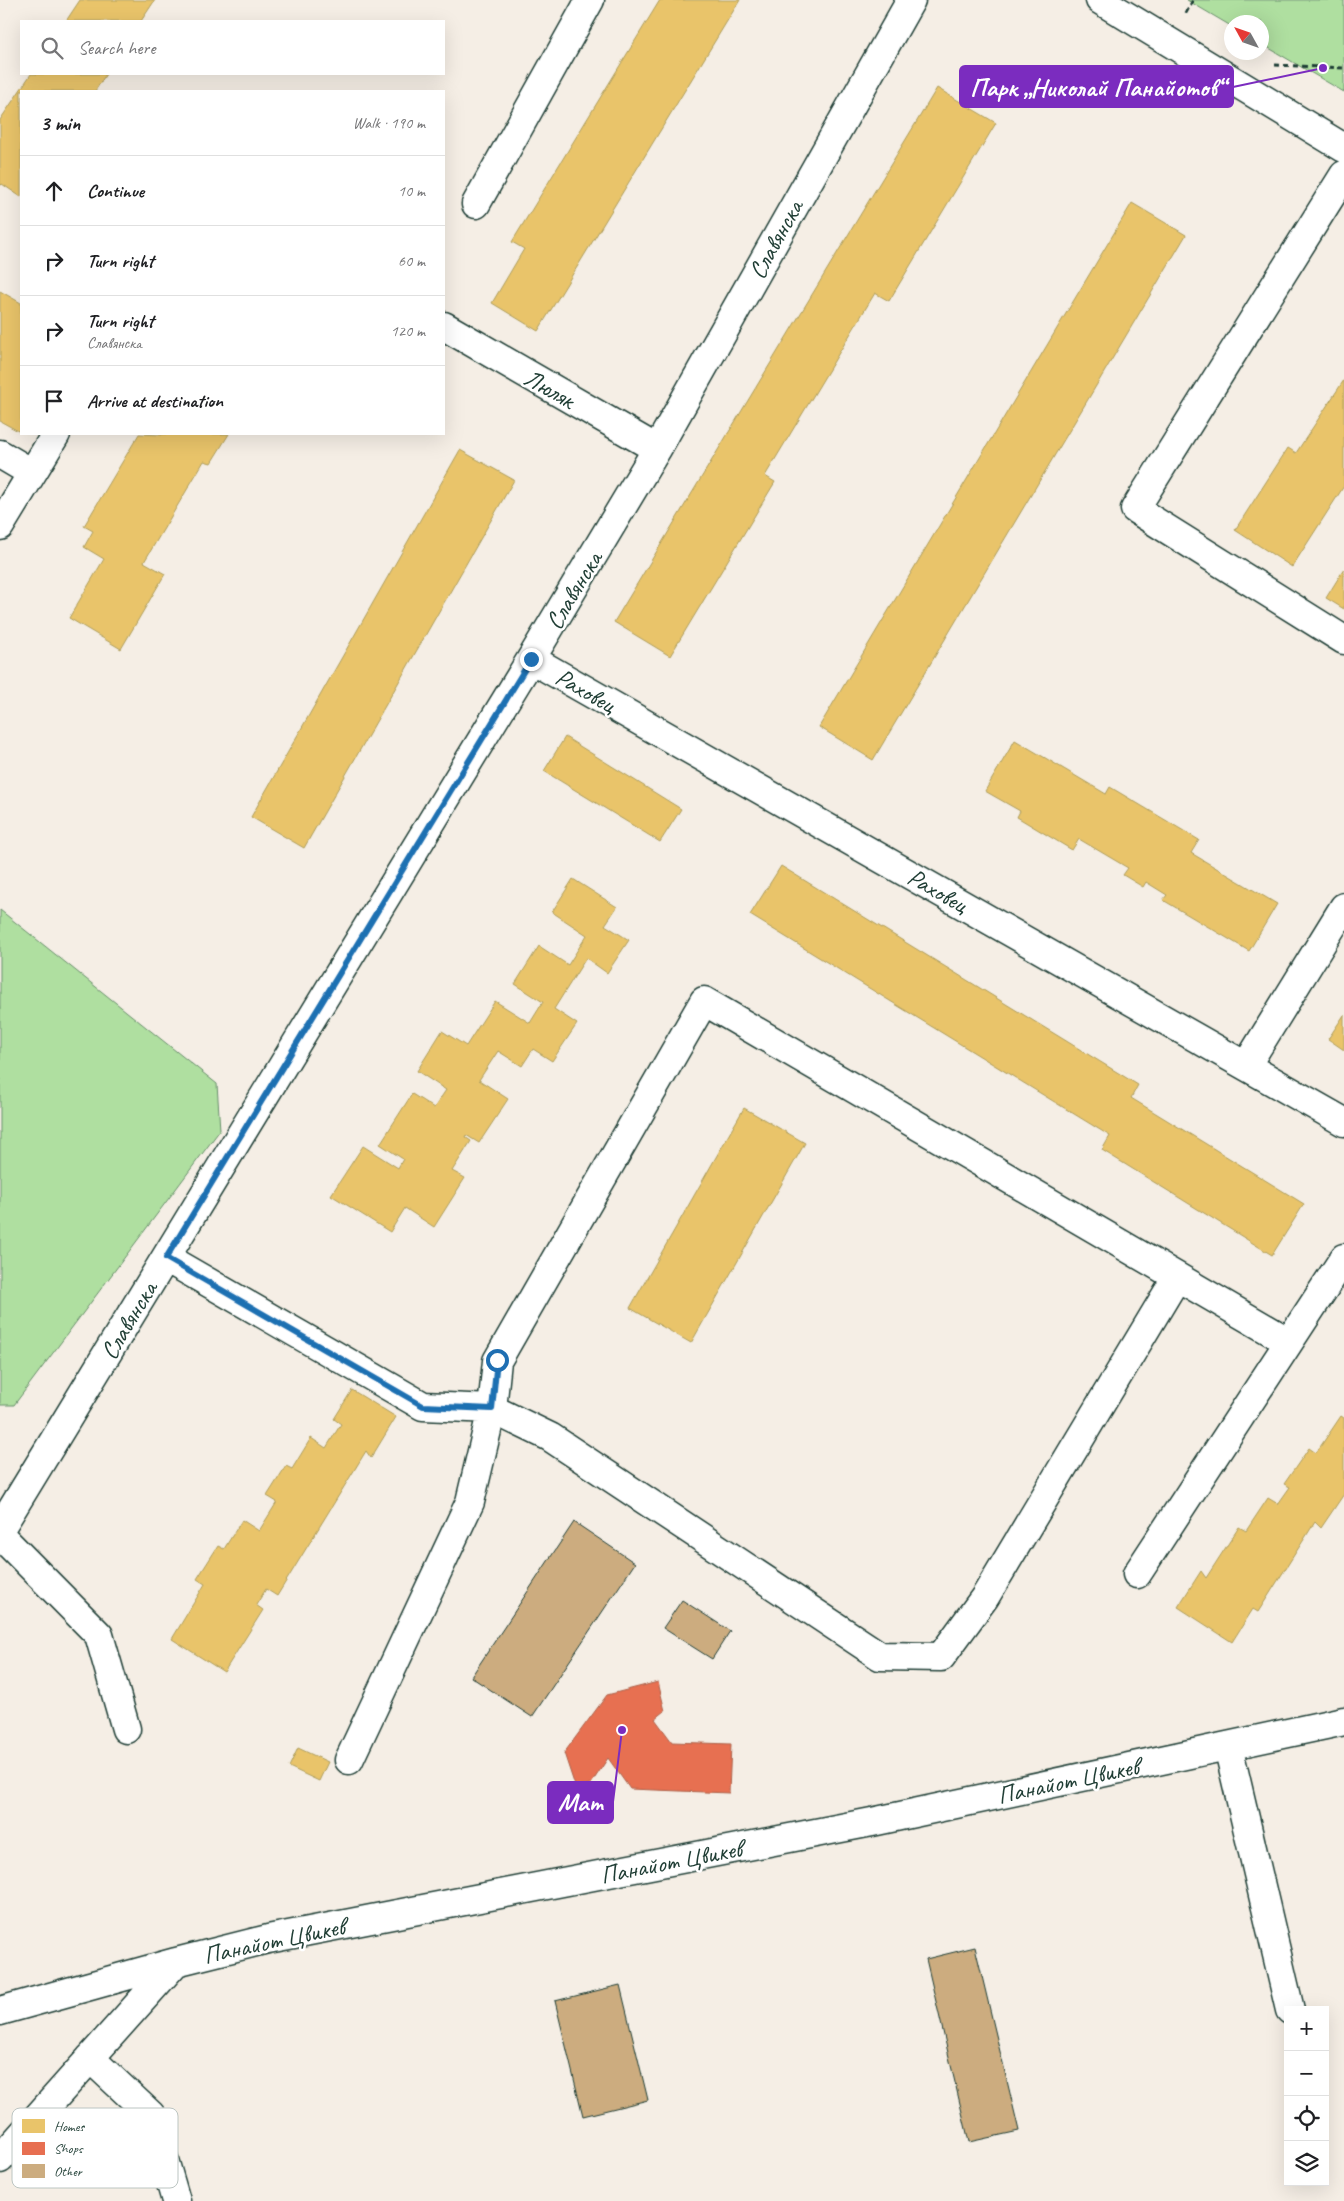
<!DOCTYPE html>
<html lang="en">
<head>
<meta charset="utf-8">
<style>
  body { margin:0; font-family:Caveat,sans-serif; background:#f2f2f2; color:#202124 }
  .controls { position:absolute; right:15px; bottom:15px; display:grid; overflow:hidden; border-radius:0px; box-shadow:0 5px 20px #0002 }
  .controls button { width:45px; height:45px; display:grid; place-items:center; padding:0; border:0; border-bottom:1px solid #e0e0e0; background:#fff; color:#202124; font:25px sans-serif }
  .compass { position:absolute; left:1224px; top:15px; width:45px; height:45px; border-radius:50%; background:#fff; box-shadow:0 5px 20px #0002; rotate:310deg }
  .stop { position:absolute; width:15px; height:15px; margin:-11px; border:4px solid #1f6fb2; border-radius:50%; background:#fff }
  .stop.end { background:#1f6fb2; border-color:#fff; box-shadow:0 1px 5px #0008 }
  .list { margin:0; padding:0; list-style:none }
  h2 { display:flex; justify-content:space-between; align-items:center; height:65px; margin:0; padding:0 20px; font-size:21px }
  h2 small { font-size:16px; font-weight:400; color:#757577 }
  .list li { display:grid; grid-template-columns:32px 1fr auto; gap:15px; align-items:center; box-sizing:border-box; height:70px; padding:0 20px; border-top:1px solid #e0e0e0 }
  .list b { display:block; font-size:19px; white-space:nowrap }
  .list p { margin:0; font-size:16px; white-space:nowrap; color:#757577 }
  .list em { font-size:16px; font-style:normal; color:#757577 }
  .icon { flex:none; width:28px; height:28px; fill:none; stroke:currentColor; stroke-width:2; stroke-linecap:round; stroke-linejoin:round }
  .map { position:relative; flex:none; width:1344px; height:2201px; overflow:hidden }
  .search { position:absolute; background:#fff; box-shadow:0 5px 20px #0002; left:20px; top:20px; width:425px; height:55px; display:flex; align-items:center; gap:12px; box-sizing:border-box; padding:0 18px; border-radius:0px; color:#757577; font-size:19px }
  .panel { position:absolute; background:#fff; box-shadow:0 5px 20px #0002; left:20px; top:90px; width:425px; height:345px; border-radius:0px }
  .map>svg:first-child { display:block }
</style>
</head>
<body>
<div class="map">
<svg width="1344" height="2201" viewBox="0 0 1344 2201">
  <rect width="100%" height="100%" fill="#f5eee5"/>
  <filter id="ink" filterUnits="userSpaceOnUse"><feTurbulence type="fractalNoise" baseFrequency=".02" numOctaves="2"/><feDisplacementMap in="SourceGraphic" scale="10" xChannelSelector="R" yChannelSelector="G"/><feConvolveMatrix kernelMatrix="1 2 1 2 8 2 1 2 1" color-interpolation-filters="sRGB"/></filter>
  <g filter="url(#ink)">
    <path fill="#afdfa0" stroke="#678e6a" d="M1187,0H1344V92L1262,44V22H1232L1231,26Z
      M0,910L217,1084L220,1130L14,1405H0Z"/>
    <path fill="#e9c46a" stroke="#ac9c5a" d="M80,0H155L141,21H66Z
      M660,0H740L538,331L492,303L524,249L512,242Z
      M31,74H106L95,91H21V197L2,184L0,186V120Z
      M937,88L996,123L889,301L875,293L765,476L775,482L670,656L614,622Z
      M1132,203L1186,235L873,760L819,727Z
      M0,291L21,303V430L20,432L0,421Z
      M1344,380V486L1292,567L1235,530L1288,448L1296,453Z
      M139,434L162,435L163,434H229L211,463L204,461L144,562L165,574L121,649L69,618L104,559L84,547L93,531L84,526Z
      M460,450L514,480L304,848L251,817Z
      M1344,569V609L1326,598Z
      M565,737L681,809L660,842L544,771Z
      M1015,740L1106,794L1110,787L1199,840L1191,853L1277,904L1249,951L1163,900L1167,895L1146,882L1143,887L1123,875L1128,868L1079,839L1072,850L1017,817L1020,811L985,791Z
      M781,866L1138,1085L1131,1098L1304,1204L1272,1255L1102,1150L1110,1136L750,915Z
      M573,879L617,907L605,925L629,940L607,973L586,958L554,1009L577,1024L552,1061L533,1049L522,1066L498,1051L479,1080L508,1099L479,1143L466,1135L465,1137L471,1141L452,1171L465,1178L434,1227L405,1208L390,1232L331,1195L363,1146L398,1168L403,1159L380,1144L412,1094L434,1108L446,1090L417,1071L442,1031L466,1046L495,1001L530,1023L543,1002L515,984L539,946L568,965L587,935L552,912Z
      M1344,1015V1050L1328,1039Z
      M744,1108L805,1143L691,1343L630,1308Z
      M352,1390L396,1417L371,1458L366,1451L277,1596L266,1589L256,1605L263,1610L224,1672L172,1639L205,1584L197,1579L218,1546L224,1549L242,1520L259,1531L277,1502L267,1496L286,1466L292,1469L311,1438L326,1448L341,1424L334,1419Z
      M1341,1416L1344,1418V1494L1321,1528L1315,1522L1258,1612L1253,1609L1232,1642L1178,1607L1201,1571L1206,1578L1239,1527L1246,1531L1268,1498L1278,1504L1290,1487L1284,1484L1309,1448L1316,1453Z
      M298,1748L328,1762L319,1781L289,1767Z"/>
    <path fill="#e76f51" stroke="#ab6048" d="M658,1682L665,1711L655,1719L672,1742L731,1744L729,1793L630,1789L608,1758L591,1784L575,1786L564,1753L607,1695Z"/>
    <path fill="#ccac7f" stroke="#1f3d34" d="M574,1522L635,1563L532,1717L471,1677Z
      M682,1600L730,1631L712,1659L663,1628Z
      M975,1947L1019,2131L969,2142L926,1959Z
      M620,1985L648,2100L583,2116L555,2001Z"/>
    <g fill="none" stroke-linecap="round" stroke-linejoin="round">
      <g stroke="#1f3d34" stroke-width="31">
        <path id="minor" d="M1100,0L1344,148
          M1344,175L1135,509L1344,640
          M476,204L590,0
          M444,326L657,449
          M0,454L32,473
          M0,526L56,434
          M531,659L1344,1122
          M1246,1066L1344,907
          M166,1258L423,1406L492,1409L550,1437L880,1656L941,1657L985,1597L1177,1277
          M0,1529L531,659L657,449L911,0
          M0,1535L99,1635L126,1729
          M1137,1574L1344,1258
          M1228,1746L1290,2010
          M349,1760L470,1502L492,1409L497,1361L704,1001L1289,1342
          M0,2011L176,1962L268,1939L872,1822L1344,1721
          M90,2058L151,2115L176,2201
          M0,2159L176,1962"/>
      </g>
      <path stroke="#1f3d34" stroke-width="3" stroke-dasharray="5 4" stroke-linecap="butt" d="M1186,13L1193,0
        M1275,65L1344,68"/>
      <use href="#minor" stroke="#fff" stroke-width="28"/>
    </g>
  </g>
  <g fill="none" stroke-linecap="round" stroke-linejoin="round" filter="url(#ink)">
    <path stroke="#1f6fb2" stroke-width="6" d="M497,1360L492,1409L423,1406L166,1258L531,659"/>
  </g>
  <g text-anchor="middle" stroke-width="5" stroke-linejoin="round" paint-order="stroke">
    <g font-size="25" fill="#1f3d34" stroke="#fff">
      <text transform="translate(775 239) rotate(-61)" y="9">Славянска</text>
      <text transform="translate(550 388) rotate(30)" y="9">Люляк</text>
      <text transform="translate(573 590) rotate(-59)" y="9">Славянска</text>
      <text transform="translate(586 690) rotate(30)" y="9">Раховец</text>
      <text transform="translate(938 890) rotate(30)" y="9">Раховец</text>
      <text transform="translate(128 1320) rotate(-59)" y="9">Славянска</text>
      <text transform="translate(1068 1780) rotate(-12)" y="9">Панайот Цвикев</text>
      <text transform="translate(671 1861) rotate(-11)" y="9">Панайот Цвикев</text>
      <text transform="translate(274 1940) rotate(-12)" y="9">Панайот Цвикев</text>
    </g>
  </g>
  <rect x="12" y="2108" width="166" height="80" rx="8" fill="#fff" stroke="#bcc5c2" stroke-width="1"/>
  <rect x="22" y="2119" width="23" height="14" fill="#e9c46a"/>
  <rect x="22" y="2142" width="23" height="13" fill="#e76f51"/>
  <rect x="22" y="2164" width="23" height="14" fill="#ccac7f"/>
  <g font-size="14" fill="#1f3d34">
    <text x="54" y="2131">Homes</text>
    <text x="54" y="2153">Shops</text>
    <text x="54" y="2176">Other</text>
  </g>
  <path fill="none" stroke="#7b2cbf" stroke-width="2" d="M1323 68L1233 87M622 1730L613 1802"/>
  <g fill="#7b2cbf" stroke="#fff" stroke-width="2">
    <circle cx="1323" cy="68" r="5"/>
    <circle cx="622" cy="1730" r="5"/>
  </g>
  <g fill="#7b2cbf" stroke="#7b2cbf" stroke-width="2">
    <rect x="960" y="66" width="273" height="41" rx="5"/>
    <rect x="548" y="1782" width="65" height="41" rx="5"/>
  </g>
  <g font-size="26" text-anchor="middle" font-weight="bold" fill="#fff">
    <text x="1097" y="96">Парк „Николай Панайотов“</text>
    <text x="580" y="1811">Мат</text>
  </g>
</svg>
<div class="controls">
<button>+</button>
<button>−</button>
<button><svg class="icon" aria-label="locate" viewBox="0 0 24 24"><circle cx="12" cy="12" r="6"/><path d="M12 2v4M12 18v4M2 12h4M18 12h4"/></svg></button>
<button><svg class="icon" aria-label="layers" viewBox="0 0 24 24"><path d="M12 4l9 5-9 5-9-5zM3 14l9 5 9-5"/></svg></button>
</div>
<svg class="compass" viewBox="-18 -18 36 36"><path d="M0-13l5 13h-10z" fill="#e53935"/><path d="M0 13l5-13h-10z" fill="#757577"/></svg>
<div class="stop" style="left:497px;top:1360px"></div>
<div class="stop end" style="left:531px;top:659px"></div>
<div class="search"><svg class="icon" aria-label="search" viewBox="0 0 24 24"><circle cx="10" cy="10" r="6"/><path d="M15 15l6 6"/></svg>Search here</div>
<section class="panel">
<h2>3 min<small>Walk · 190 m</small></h2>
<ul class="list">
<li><svg class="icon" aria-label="ahead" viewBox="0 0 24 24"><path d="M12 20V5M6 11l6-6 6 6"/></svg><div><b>Continue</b></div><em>10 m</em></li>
<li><svg class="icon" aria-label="right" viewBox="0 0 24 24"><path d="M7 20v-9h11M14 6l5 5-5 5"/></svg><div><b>Turn right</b></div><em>60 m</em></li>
<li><svg class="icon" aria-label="right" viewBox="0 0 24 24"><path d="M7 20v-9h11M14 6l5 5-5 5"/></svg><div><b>Turn right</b><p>Славянска</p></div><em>120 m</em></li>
<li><svg class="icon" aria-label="arrive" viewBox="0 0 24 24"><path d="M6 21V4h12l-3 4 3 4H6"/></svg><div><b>Arrive at destination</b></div></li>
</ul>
</section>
</div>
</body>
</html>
